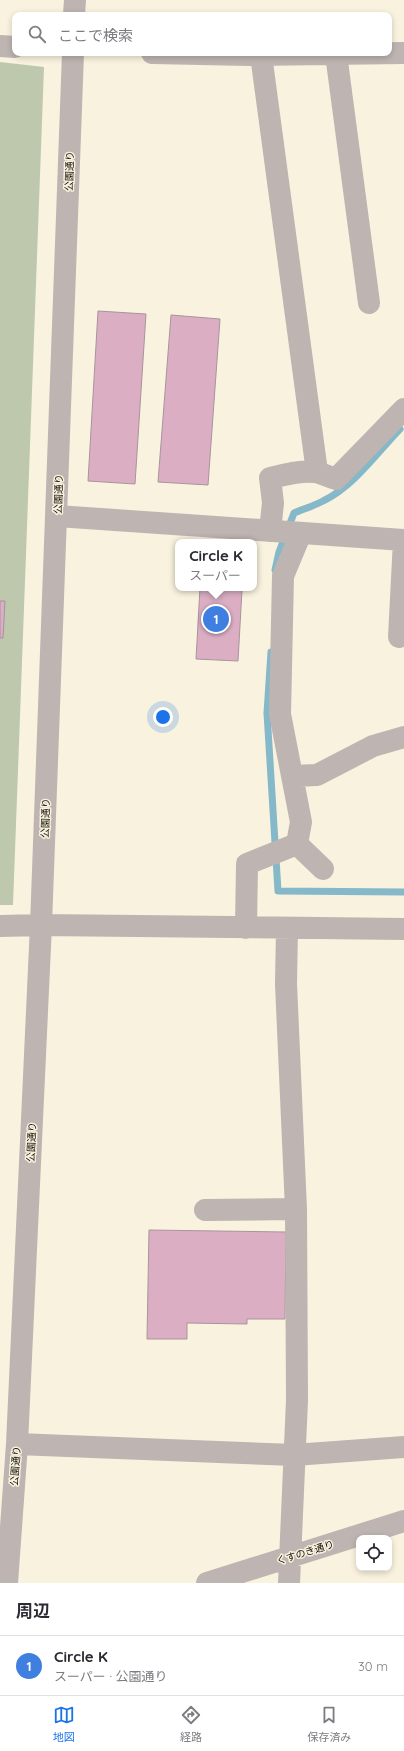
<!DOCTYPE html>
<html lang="ja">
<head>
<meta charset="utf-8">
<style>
  body { margin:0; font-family:Quicksand,"Noto Sans JP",sans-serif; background:#f2f2f3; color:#2b2b33 }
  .controls { position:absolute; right:12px; bottom:12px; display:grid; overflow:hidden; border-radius:8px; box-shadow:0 2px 6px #0003 }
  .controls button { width:36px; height:36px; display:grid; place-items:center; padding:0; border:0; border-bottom:1px solid #e1e1e2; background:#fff; color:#2b2b33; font:20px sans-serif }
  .you { position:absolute; left:163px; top:717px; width:14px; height:14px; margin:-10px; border:3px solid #fff; border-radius:50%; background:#1a73e8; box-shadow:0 0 0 6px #1a73e833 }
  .badge { display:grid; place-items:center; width:26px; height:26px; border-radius:50%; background:#1a73e8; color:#fff; font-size:13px; font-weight:700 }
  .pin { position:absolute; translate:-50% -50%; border:2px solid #fff; box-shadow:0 1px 4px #0006 }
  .popup { position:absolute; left:175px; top:539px; width:82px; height:52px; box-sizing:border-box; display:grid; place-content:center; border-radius:8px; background:#fff; filter:drop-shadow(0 1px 3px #0005); font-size:13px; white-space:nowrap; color:#7c7c81 }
  .popup b { font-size:15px; color:#2b2b33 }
  .popup::after { content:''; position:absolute; left:50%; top:100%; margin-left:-8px; border:8px solid transparent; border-top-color:#fff }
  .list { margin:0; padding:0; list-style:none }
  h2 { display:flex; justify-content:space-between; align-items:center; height:52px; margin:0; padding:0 16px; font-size:17px }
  h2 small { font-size:13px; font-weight:400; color:#7c7c81 }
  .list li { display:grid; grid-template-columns:26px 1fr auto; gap:12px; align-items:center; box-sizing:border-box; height:60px; padding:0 16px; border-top:1px solid #e1e1e2 }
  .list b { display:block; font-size:15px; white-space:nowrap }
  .list p { margin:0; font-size:13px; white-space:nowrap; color:#7c7c81 }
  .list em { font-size:13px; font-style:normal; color:#7c7c81 }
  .icon { flex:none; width:22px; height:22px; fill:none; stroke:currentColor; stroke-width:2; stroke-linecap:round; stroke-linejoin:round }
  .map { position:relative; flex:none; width:404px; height:1583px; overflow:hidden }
  .search { position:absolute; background:#fff; box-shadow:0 2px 6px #0003; left:12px; right:12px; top:12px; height:44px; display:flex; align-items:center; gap:10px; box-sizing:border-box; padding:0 14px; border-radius:8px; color:#7c7c81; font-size:15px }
  .sheet { height:112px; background:#fff }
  nav { display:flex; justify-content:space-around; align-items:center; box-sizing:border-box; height:56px; border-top:1px solid #e1e1e2; background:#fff; font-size:11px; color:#7c7c81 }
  nav a { display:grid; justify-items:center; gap:2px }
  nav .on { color:#1a73e8 }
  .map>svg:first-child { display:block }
</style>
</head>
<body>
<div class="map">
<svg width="404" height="1583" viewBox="0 0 404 1583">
  <rect width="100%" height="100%" fill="#f9f2de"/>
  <path fill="#bdc8ad" d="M0,62L44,67L13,905H0Z"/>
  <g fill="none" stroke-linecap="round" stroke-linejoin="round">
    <path stroke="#85b8c9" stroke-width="7" d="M275,570L279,552L294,513C303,509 314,506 323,501C354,486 376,454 400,429
      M271,652L267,713L278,891L404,892"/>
  </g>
  <path fill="#dbaec4" stroke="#a8949d" d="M98,311L146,314L135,484L88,481Z
    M171,315L220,319L208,485L158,482Z
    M200,588L242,590L238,661L196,659Z
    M0,601H5L3,638H0Z
    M149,1230L286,1232L285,1319H247V1324L187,1323V1339H147Z"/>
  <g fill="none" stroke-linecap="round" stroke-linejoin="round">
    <path stroke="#beb4b1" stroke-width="22" d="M74,15L75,0
      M0,46L15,47
      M152,53L248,55L404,53
      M336,54L369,303
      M261,55L317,472
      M57,516L404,540
      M270,531L273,503L270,478C284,475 300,470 315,472C322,473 329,477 336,479L404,409
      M399,637L404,540
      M293,776L317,775L373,746L404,737
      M297,844L323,869
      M0,926L41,925L404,929
      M246,928L247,864L297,844L301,822L280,714L283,576L301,533
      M287,928L286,984L296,1209L297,1400L289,1583
      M205,1210L296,1209
      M17,1444L294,1455L404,1447
      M7,1583L17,1444L41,925L73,53
      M207,1583L404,1521"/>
  </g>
  <g text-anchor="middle" stroke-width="3" stroke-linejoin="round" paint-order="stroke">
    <g font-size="10" fill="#121009" stroke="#f9f2de">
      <text transform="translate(69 171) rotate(-88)" y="4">公園通り</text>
      <text transform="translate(58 494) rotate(-88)" y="4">公園通り</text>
      <text transform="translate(45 818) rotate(-88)" y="4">公園通り</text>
      <text transform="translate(31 1142) rotate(-87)" y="4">公園通り</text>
      <text transform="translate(15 1466) rotate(-86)" y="4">公園通り</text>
      <text transform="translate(305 1552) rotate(-17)" y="4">くすのき通り</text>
    </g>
  </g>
</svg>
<div class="controls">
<button><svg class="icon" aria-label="locate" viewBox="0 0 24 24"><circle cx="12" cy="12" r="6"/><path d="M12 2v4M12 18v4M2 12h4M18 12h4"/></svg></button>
</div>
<div class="you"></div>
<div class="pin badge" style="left:216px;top:619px;background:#3f7fe0">1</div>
<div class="popup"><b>Circle K</b>スーパー</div>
<div class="search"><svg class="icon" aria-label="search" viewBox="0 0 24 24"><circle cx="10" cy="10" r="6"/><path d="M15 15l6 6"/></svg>ここで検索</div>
</div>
<section class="sheet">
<h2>周辺<small></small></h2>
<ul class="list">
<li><span class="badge" style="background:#3f7fe0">1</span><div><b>Circle K</b><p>スーパー · 公園通り</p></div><em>30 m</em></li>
</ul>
</section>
<nav>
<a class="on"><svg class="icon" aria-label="map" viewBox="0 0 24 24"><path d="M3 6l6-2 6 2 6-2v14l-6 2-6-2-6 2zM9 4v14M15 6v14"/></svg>地図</a>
<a><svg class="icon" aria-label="directions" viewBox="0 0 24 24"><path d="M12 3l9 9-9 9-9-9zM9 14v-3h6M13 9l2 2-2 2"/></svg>経路</a>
<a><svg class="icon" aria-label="saved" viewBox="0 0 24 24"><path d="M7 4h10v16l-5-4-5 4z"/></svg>保存済み</a>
</nav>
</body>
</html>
